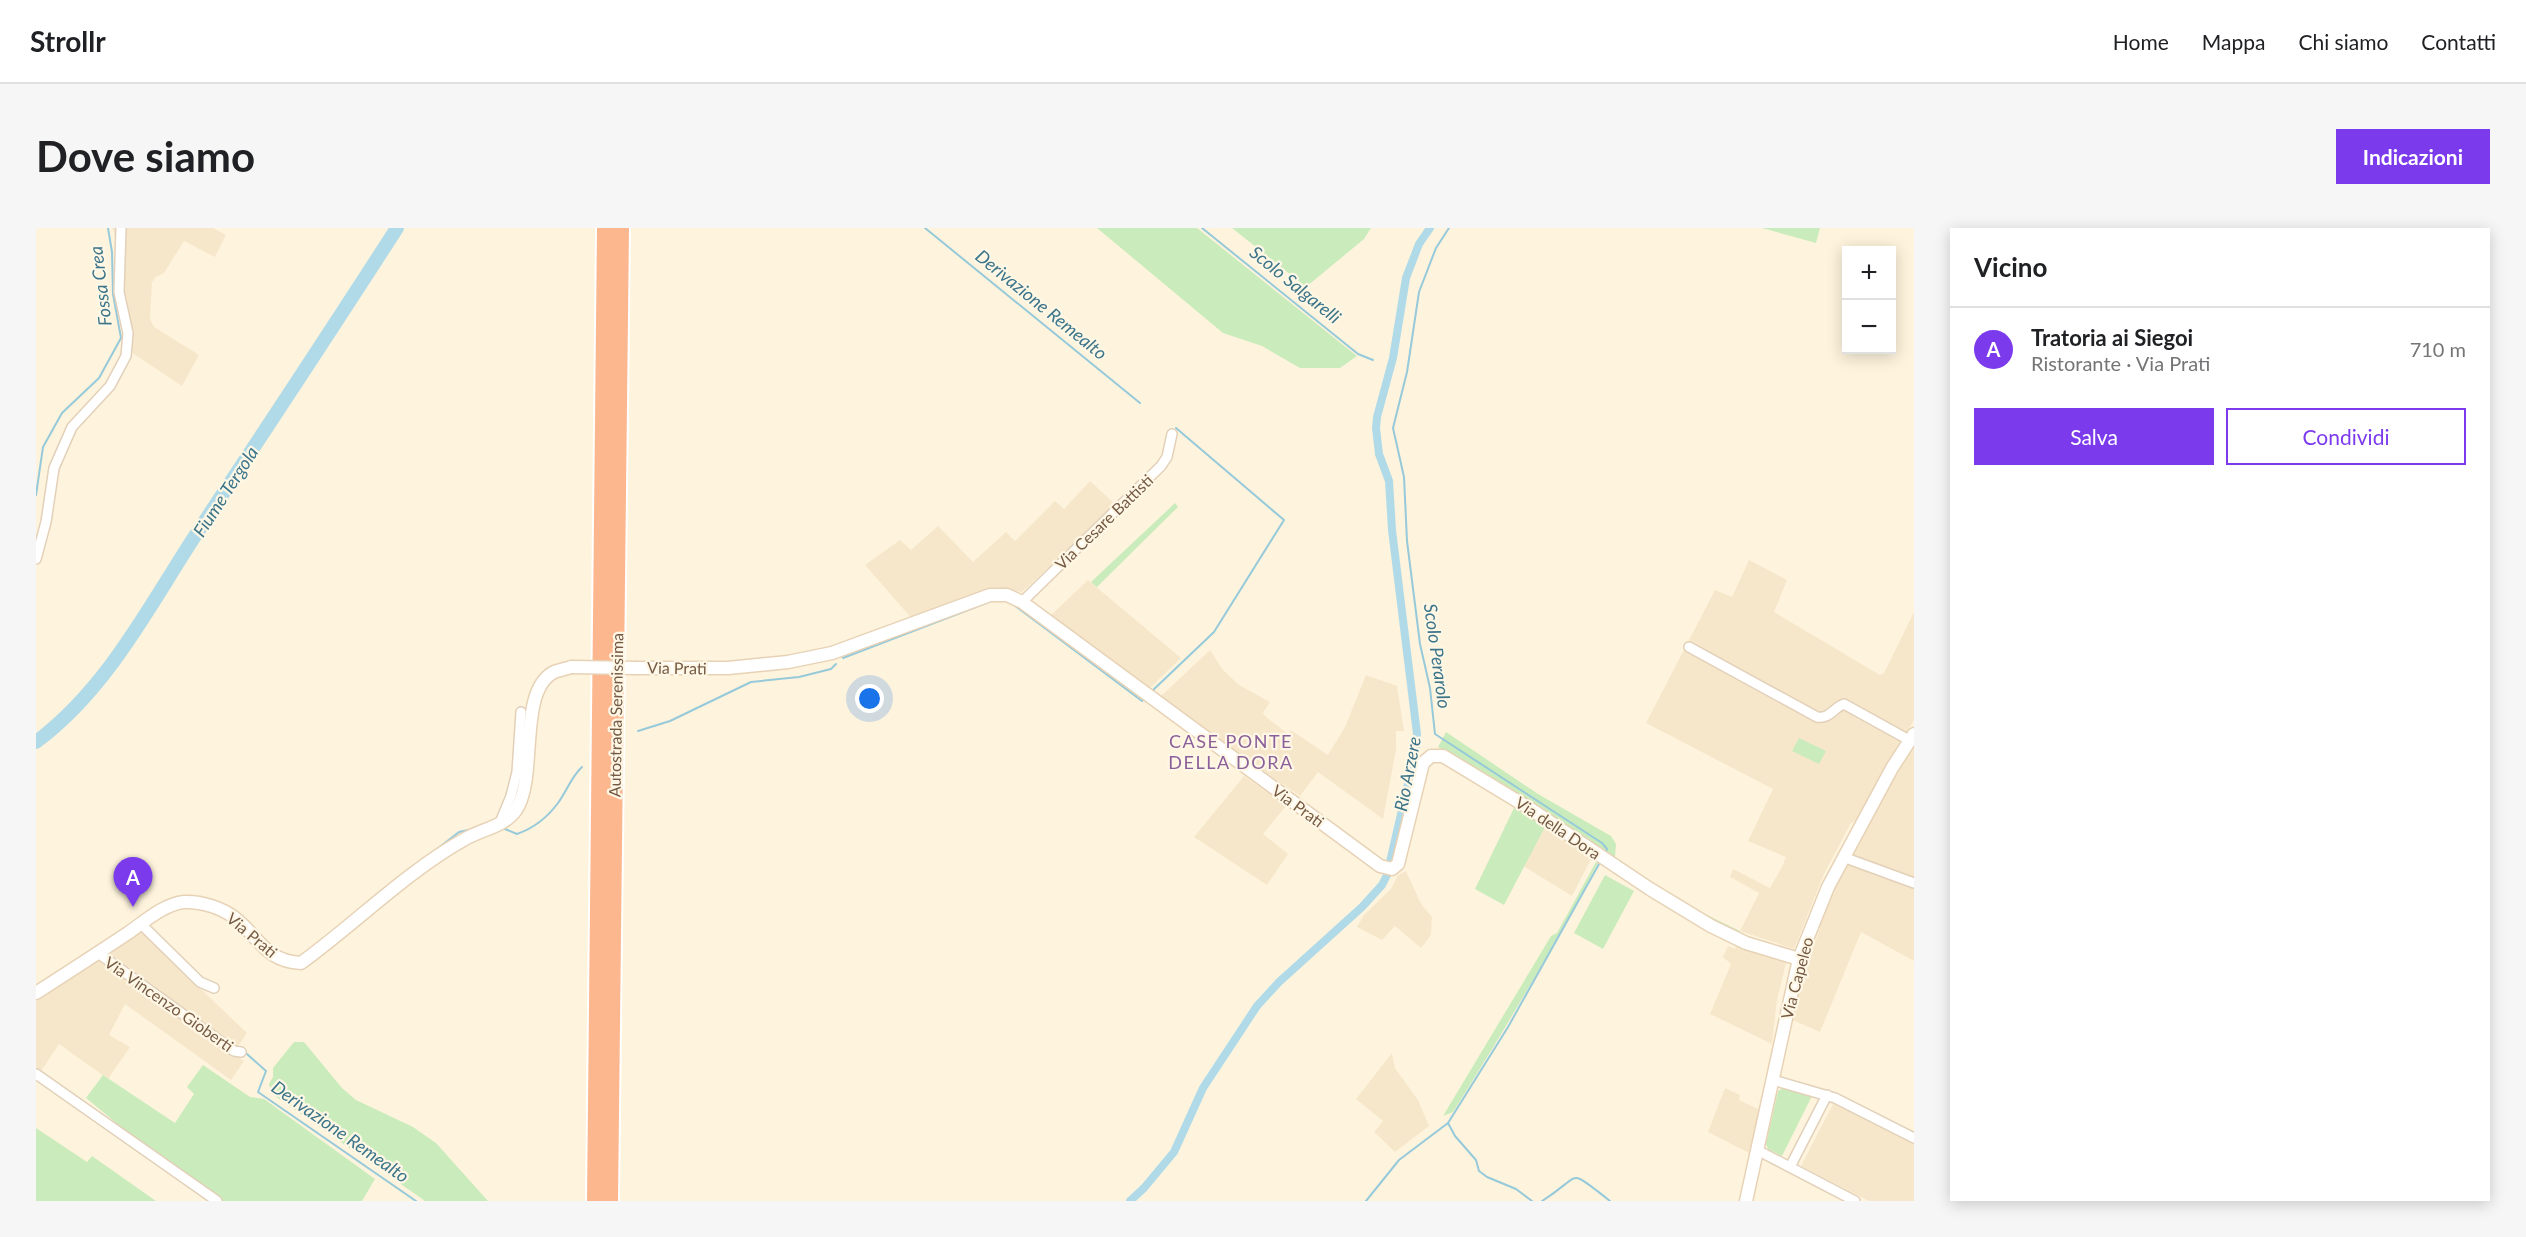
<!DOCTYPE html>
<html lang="it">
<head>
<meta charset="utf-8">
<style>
  body { margin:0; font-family:Lato,sans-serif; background:#f6f6f6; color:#202124 }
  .controls { position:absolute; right:18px; top:18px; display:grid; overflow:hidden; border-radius:0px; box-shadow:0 3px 15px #0003 }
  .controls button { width:54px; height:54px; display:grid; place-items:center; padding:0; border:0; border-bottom:2px solid #e0e0e0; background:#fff; color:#202124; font:30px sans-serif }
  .you { position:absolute; left:834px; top:471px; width:21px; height:21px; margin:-15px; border:4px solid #fff; border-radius:50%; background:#1a73e8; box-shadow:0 0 0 9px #1a73e833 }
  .badge { display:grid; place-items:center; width:39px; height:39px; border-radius:50%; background:#7c3aed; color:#fff; font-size:20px; font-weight:700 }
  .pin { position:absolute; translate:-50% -50px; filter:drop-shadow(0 2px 3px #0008) }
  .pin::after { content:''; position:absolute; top:32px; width:21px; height:18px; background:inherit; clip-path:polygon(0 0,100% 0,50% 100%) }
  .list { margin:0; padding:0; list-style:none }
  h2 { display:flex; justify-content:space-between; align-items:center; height:78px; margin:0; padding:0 24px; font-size:26px }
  h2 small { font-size:20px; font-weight:400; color:#757577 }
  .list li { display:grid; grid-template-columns:39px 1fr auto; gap:18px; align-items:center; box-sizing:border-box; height:84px; padding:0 24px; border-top:2px solid #e0e0e0 }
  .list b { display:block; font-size:22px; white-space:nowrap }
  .list p { margin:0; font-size:20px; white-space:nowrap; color:#757577 }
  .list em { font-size:20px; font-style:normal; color:#757577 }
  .actions { display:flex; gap:12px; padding:18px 24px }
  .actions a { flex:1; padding:14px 0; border:2px solid #7c3aed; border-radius:0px; text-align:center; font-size:21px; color:#7c3aed }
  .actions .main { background:#7c3aed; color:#fff }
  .map { position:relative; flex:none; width:1878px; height:973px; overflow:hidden; border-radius:0px }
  header { display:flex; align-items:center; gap:36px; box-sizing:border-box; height:84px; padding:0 30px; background:#fff; border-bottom:2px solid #e0e0e0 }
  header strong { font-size:28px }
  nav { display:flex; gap:33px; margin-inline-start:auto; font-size:21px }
  .intro { display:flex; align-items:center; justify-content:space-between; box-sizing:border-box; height:144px; padding:0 36px }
  h1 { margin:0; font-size:42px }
  .button { padding:15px 27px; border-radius:0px; background:#7c3aed; color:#fff; font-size:21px; font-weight:700 }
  main { display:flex; gap:36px; padding:0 36px }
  aside { flex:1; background:#fff; border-radius:0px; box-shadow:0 3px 15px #0003 }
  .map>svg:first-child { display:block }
</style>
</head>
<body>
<header>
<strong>Strollr</strong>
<nav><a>Home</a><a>Mappa</a><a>Chi siamo</a><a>Contatti</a></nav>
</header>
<div class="intro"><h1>Dove siamo</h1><a class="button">Indicazioni</a></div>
<main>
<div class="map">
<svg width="1878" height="973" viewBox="0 0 1878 973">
  <rect width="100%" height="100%" fill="#fef4dd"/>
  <path fill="#f6e7cb" d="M76,0H177L190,7L179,29L148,13L128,45L120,49L116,54L114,91L118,99L163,127L146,158L86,118L87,101L81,12Z
    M1054,253L1080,277L986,364L959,359L877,392L829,337L864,312L875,322L902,298L937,334L970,304L979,313L1019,273L1028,281Z
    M1713,332L1751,352L1738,384L1844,447L1848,445L1878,384V492L1820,593L1815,595L1788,646L1758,721L1704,703L1723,665L1694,649L1697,641L1734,660L1746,639L1750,629L1712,613L1737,561L1610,495L1679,362L1696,369Z
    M1052,352L1145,430L1112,462L1013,389Z
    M1174,422L1187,442L1203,457L1234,474L1227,485L1229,488L1252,506L1255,502L1292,527L1309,499L1330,447L1361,458L1368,503H1360V522L1347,591L1282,544L1264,568L1123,470Z
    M1878,516V733L1825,704L1784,804L1754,791L1769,732H1772L1784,700L1781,698L1791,671L1861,542Z
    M1208,548L1250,578L1227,606L1252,626L1231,657L1158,609Z
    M1510,597L1557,627L1536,668L1487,638Z
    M1370,643L1385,676L1396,689L1395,707L1385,720L1359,698L1346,712L1321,699L1328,687L1355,661L1362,647Z
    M105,704L211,805L200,821L68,727Z
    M1701,715L1751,731L1741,772L1736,816L1674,786L1695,736L1687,729L1692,718L1699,721Z
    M62,731L208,833L195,852L89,776L73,807L94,819L72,851L23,816L4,845L0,842V774Z
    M1356,825L1359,840L1382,872L1393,898L1359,924L1338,904L1347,893L1320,871Z
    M1689,860L1704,867L1703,872L1724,882L1713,925L1672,904Z
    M1798,874L1878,915V973H1833L1765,938Z"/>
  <path fill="#caebbb" d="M1061,0H1161L1321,128L1304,140H1264L1226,118L1187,105Z
    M1196,0H1335L1328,11L1270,59Z
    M1726,0H1784L1780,15Z
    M1139,275L1142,279L1061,359L1055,354Z
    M1410,504L1502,566L1575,608L1580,616L1579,629L1640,672L1704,703L1703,708L1676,695L1402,519Z
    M1763,510L1790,523L1783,536L1756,523Z
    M1479,578L1510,597L1468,677L1439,661Z
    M1560,634L1562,635C1517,720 1468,803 1417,884L1407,888L1515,708L1521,705Z
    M1569,647L1598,663L1567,721L1538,705Z
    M258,814H268L306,860L320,872L377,899L400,915L452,973H389L236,866L233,856L237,849V840Z
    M167,837L214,869L228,871L339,951L326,973H185L83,901L78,893L50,870L67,847L139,895L158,866L151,859Z
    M1747,860L1776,868L1746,928L1732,921L1730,916L1742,863Z
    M0,900L51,934L56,928L120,973H0Z"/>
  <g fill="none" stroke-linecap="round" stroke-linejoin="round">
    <path stroke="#96c9da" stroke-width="2" d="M889,0L1104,175
      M1166,0L1322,126L1337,132
      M1413,0L1400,20L1383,64L1371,144L1357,200L1368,249L1371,313L1384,416L1394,460L1399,506L1566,615L1571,621L1569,626
      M0,267L7,219L26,185L63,150L85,110L77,66L76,24L72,0
      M978,377L1106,473L1108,471
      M807,430L958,372
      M1115,464L1178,404L1248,292L1140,200
      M602,503L634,493L715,454L763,449L795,441L800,436
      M469,601L481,606C498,600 511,590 522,575C531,563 535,549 546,539
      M401,621L423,604L437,601
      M211,826L230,843L222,864L380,973
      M1412,895L1419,908L1440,932L1443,943L1451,949L1480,961L1496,973
      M1330,973L1363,932L1412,895L1472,799L1563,636
      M1506,973C1548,947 1529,938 1574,973"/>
    <path stroke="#b1dae8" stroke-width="8" d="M1094,973L1108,960L1138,924L1167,860L1221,778L1243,754L1326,679L1346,657L1351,647L1380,521L1381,506L1356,302L1353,253L1343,226L1340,200L1341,189L1357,130L1370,50L1383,16L1394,0"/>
    <path stroke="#b1dae8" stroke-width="14" d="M0,514C70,462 111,382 157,311C226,207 294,104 361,0"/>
    <g stroke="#e2d0b9" stroke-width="12">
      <path id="street" d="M0,331L10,294L18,240L36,199L74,158L90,128L92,105L83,64L85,0
        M986,374L1125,238L1131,229L1136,206
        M1653,419L1781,489C1794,491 1797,480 1808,476L1873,512
        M463,597L475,568L481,544L485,484
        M1807,629L1878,655
        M105,696L164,754L178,760
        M62,725L198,823L205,824
        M0,846L181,973
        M1737,852L1799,870L1878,910
        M1721,922L1819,973
        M1754,939L1791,867"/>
    </g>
    <g stroke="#e7d2b6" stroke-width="15">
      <path id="secondary" d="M601,440H692L752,434L796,425L954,367H971L986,374L1344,638L1356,641L1362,636L1387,535L1395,528H1407L1493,580L1614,661L1675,698L1710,715L1763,731
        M0,765C31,745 62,725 92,705C108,694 128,676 148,674C165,673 186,680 199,690C224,710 229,733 265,735C320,695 370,644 429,611C446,601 468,599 480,582C502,549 481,463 518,444C523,442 530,441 535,439
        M1710,973L1763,731L1792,659L1856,540L1878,506"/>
    </g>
    <g stroke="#fff" stroke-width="20">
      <path id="highway" d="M559,973L569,0
        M574,973L585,0"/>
    </g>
    <use href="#street" stroke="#fff" stroke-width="9"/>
    <use href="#secondary" stroke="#fff" stroke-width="12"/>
    <use href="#highway" stroke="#fdb78f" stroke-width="16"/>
    <g stroke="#e7d2b6" stroke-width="15" stroke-linecap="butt">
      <path id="secondary-bridge" d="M535,439L601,440"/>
    </g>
    <use href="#secondary-bridge" stroke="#fff" stroke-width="12"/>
  </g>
  <g text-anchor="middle" stroke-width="4.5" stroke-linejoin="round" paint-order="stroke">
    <g font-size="16" fill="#745a44" stroke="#fff7e5">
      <text transform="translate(1068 294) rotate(-44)" y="6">Via Cesare Battisti</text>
      <text transform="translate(641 440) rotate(1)" y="6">Via Prati</text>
      <text transform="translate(580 487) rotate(-89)" y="6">Autostrada Serenissima</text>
      <text transform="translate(1262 578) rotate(36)" y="6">Via Prati</text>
      <text transform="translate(1522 600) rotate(34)" y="6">Via della Dora</text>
      <text transform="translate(216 707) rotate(40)" y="6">Via Prati</text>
      <text transform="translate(1761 750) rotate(-75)" y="6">Via Capeleo</text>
      <text transform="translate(133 776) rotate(35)" y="6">Via Vincenzo Gioberti</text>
    </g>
    <g font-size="18" font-style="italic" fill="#3c758a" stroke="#fff7e5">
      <text transform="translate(1259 57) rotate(39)" y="6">Scolo Salgarelli</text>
      <text transform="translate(65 58) rotate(-97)" y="6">Fossa Crea</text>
      <text transform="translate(1005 77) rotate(39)" y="6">Derivazione Remealto</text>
      <text transform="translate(190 264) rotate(-57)" y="6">Fiume Tergola</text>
      <text transform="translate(1401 428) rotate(82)" y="6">Scolo Perarolo</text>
      <text transform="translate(1372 546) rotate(-79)" y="6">Rio Arzere</text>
      <text transform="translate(304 904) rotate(35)" y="6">Derivazione Remealto</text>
    </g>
    <g font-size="18" letter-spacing="1.5" fill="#8b5f99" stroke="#fff7e5">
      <text x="1195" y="520">CASE PONTE<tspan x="1195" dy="21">DELLA DORA</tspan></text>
    </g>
  </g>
</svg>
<div class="controls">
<button>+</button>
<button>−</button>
</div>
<div class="you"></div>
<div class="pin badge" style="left:97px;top:679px">A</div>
</div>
<aside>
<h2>Vicino<small></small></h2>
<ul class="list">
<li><span class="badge">A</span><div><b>Tratoria ai Siegoi</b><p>Ristorante · Via Prati</p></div><em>710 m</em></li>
</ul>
<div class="actions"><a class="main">Salva</a><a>Condividi</a></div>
</aside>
</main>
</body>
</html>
